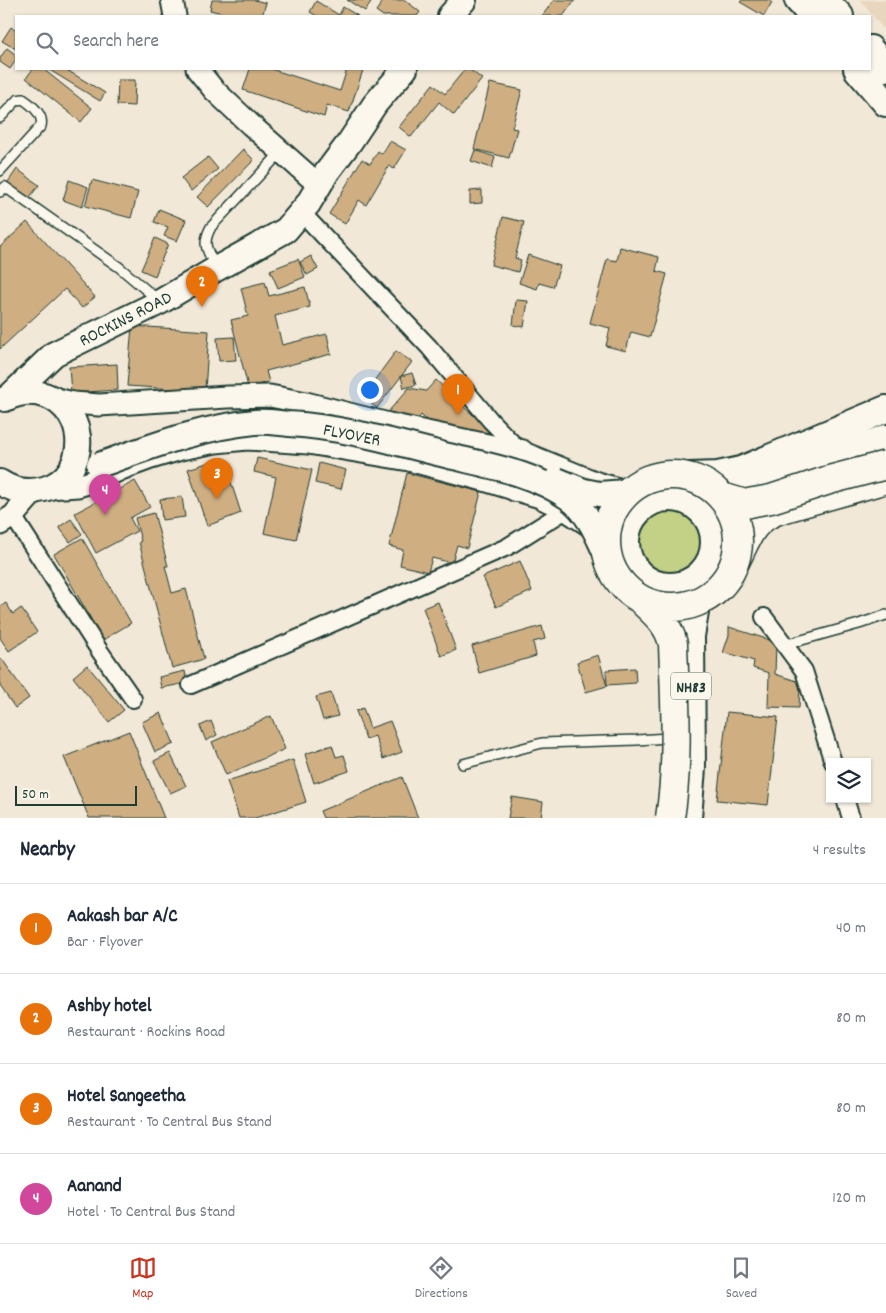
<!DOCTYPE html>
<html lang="en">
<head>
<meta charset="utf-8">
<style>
  body { margin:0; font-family:Dekko,sans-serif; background:#f6f6f7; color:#1f2937 }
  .controls { position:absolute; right:15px; bottom:15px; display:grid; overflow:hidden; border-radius:0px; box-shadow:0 1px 4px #0004 }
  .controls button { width:45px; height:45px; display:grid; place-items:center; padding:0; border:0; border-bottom:1px solid #e0e1e3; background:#fff; color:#1f2937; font:25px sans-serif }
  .scale { position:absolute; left:15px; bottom:12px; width:122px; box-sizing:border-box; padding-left:5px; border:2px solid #1f3d34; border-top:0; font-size:14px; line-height:18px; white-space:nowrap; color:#1f3d34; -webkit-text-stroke:4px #fbf7ec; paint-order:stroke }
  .you { position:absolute; left:369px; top:389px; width:18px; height:18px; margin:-12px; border:4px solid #fff; border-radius:50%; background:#1a73e8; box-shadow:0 0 0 8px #1a73e833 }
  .badge { display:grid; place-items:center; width:32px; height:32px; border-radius:50%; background:#c8321e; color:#fff; font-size:16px; font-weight:700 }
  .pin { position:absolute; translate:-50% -41px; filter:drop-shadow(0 1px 2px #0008) }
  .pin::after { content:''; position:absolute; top:26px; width:18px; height:15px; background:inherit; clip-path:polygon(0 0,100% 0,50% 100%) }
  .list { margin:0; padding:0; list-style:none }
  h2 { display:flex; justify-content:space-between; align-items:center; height:65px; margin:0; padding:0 20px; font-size:21px }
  h2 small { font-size:16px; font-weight:400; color:#747a83 }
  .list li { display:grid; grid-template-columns:32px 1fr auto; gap:15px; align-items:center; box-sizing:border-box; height:90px; padding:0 20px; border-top:1px solid #e0e1e3 }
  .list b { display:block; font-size:19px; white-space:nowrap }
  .list p { margin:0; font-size:16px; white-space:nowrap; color:#747a83 }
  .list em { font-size:16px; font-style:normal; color:#747a83 }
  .icon { flex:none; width:28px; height:28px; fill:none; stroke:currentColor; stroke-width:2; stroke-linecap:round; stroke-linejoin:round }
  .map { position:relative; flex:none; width:886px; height:818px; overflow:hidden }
  .search { position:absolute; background:#fff; box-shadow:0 1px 4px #0004; left:15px; right:15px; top:15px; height:55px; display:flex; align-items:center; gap:12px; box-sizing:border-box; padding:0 18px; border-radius:0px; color:#747a83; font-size:19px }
  .sheet { height:425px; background:#fff }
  nav { display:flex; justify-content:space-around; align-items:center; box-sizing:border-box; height:70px; border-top:1px solid #e0e1e3; background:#fff; font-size:14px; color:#747a83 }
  nav a { display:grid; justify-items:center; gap:2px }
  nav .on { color:#c8321e }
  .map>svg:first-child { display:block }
</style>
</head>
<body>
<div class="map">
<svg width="886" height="818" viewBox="0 0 886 818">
  <rect width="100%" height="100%" fill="#f2e8d7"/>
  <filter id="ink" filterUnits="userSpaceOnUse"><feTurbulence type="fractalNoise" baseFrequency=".02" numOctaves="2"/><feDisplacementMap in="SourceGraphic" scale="10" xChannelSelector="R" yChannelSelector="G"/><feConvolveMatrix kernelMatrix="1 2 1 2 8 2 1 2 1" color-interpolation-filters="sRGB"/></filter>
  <g filter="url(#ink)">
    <path fill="#e8d7be" d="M860,0H886V32Z"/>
    <path fill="#c2d186" stroke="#70875d" d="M634 543a37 37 0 1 1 74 0a37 37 0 1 1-74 0Z"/>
    <path fill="#cfae82" stroke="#1f3d34" d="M212,0H255L266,3L262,16H234L210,10Z
      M347,0H372L365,11Z
      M384,0H405L420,12L417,16H383L376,11Z
      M554,0H575L563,16H542Z
      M742,0H768L772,2L764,16L740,2Z
      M316,1L339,15L343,7L358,16H317L310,12Z
      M11,27L16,31V49L2,41Z
      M7,48L16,55V60L10,69L0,62V58Z
      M33,69H43L92,108L81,122L26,78Z
      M48,69H65L105,93L100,101Z
      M250,69H271L340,91L347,69H358L363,70L349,112L327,105L324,117L243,90Z
      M465,69H469L482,79L454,115L439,102L411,137L399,127L433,84L445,94Z
      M118,80H135L134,106L117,105Z
      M490,83L522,90L512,128L517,129L509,158L474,149Z
      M390,141L406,150L394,169L389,166L366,205L359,200L345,224L329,214L362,159L370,164L378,151L382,154Z
      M243,149L254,160L208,207L197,197Z
      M475,150L495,157L492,168L471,161Z
      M208,157L218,169L191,191L181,178Z
      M17,169L39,185L27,201L6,185Z
      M69,180L88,187L82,207L63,200Z
      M92,180L138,192L131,218L85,206Z
      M482,190V203L470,204V191Z
      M159,209L186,220L177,241L164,236L168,227L154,222Z
      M503,217L524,222L515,258L521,260L518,272L491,265Z
      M27,222L95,297L82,308L65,289L0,349V247Z
      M155,238L168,244L155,276L141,270Z
      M620,247L659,257L656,271L667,274L650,337L631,332L626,351L606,346L610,328L590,323L607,259L617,261Z
      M528,255L560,266L553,287L539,283L537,289L519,283Z
      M311,256L318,269L307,275L300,262Z
      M298,259L305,277L278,288L270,270Z
      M265,282L269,296L305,287L310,307L275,316L282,345L327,334L331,354L266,371L269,382L248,387L231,320L248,316L241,288Z
      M516,300L528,301L524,327L513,325Z
      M132,326L209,331L205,391L127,386Z
      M234,337L236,360L219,361L217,338Z
      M396,351L412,362L377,408L362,397Z
      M117,364L118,390L71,393L69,367Z
      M412,373L416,385L404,388L401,376Z
      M436,380L449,392L446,391L490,430L488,438L432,425L421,415L417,420L387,413L409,388L426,391Z
      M223,458L241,513L207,526L188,469Z
      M257,458L312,470L296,540L264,533L276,477L254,472Z
      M319,463L346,470L341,489L315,483Z
      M407,473L481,492L467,548L457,545L452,563L432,558L428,572L400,565L403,550L389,546Z
      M135,481L150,507L130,518L137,531L96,553L75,513Z
      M182,497L185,517L162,520L160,499Z
      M154,513L168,566H165L172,593L186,589L204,659L172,668L139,542L141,541L135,518Z
      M71,519L82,534L70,542L59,527Z
      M82,538L131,623L103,640L54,554Z
      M520,561L532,591L496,607L483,577Z
      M438,602L456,650L441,656L423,608Z
      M6,603L13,614L21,608L37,632L9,651L0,638V624L1,623L0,621V607Z
      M542,626L545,639L533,642L536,656L479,673L472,646Z
      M729,627L776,642L775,674L800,682L799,708L768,707L769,673L753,668L754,661L734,655L723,653L729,635Z
      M598,655L607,686L586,692L577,662Z
      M2,659L29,698L15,708L0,686V661Z
      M87,665L124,710L109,722L73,677Z
      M635,668L636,683L607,685L606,670Z
      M185,671L187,683L161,688L159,677Z
      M331,693L338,716L323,720L316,697Z
      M363,708L370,728L390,721L402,752L383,759L375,736L366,739L356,711Z
      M727,712L778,717L768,805L717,800Z
      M161,713L174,744L155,752L142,722Z
      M271,716L285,749L226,775L212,742Z
      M211,721L217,735L206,741L200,726Z
      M129,731L164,818H89L64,757Z
      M332,745L336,757L344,755L349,771L314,783L305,754Z
      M170,753L186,786L170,793L154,761Z
      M293,760L306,802L255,818H239L227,781Z
      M402,777L418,818H323L320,811Z
      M512,797L543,802L541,818H508Z"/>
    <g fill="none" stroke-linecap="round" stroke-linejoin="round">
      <g stroke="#1f3d34" stroke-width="12">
        <path id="service" d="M0,118L17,100L23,99C32,105 44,115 41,126L0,171
          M0,192L5,187L119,267L158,300
          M216,268C208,251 201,245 211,227L281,152
          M784,645L859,624L886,615
          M463,764L542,743L637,740L668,738"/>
      </g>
      <g stroke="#1f3d34" stroke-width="20">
        <path id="minor" d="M301,212L429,347L491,421L521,452
          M13,516L99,650L133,699
          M764,617L804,671L833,762
          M191,685L507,547L566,510
          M845,799L851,818"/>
      </g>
      <g stroke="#1f3d34" stroke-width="25">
        <path id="tertiary" d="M172,0L175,16
          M197,69L214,90L251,125L320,186
          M52,398L73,403L99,405L227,397L270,396L306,403L389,424L521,452L597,483L658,500
          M48,488L78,486L100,479L121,469L151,458L181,449L216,442L247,439L308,443L409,460L484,480L540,497L566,510L589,525L628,557
          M0,524L13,516L34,492"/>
      </g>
      <g stroke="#1f3d34" stroke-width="28">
        <path id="secondary" d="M450,16L464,0
          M10,396L54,354L160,302L216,269L286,230L308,204L327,172L349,143L375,104L405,69
          M0,482C13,491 28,493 44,489C55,486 65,479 71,469C96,424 52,375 5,399
          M516,489L521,452"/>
      </g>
      <g stroke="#1f3d34" stroke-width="30">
        <path id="primary" d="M798,0L812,16
          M825,0L840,16
          M870,49L886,68
          M857,69L886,103
          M689,476L718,475L741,470L886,409
          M717,495H732L761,485L886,438
          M626 542a44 44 0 1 1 88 0a44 44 0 1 1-88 0Z
          M688,818L692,768L691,636L698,595L709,565"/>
      </g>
      <g stroke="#1f3d34" stroke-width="31">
        <path id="trunk" d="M735,562C748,537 750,521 778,510L886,479"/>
      </g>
      <use href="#service" stroke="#fbf7ec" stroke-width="9"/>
      <use href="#minor" stroke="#fbf7ec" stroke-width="16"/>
      <use href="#tertiary" stroke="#fbf7ec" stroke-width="21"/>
      <use href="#secondary" stroke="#fbf7ec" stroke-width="24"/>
      <use href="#primary" stroke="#fbf7ec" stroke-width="26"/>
      <use href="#trunk" stroke="#fbf7ec" stroke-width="28"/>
      <g stroke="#1f3d34" stroke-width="28" stroke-linecap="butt">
        <path id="secondary-bridge" d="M99,465C150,447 201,427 255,422C267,421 278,423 289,424C341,427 391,441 441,454C484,465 533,472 569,498C588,512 597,534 606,554
          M557,480L584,491L599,494L626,492"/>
      </g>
      <g stroke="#1f3d34" stroke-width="31" stroke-linecap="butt">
        <path id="trunk-bridge" d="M606 541a66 66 0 1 1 132 0a66 66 0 1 1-132 0Z
          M722,497L745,504L754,502L771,499L829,480L886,465
          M642,601C656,614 669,625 673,644C675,702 679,761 670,818"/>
      </g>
      <use href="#secondary-bridge" stroke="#fbf7ec" stroke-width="24"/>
      <use href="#trunk-bridge" stroke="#fbf7ec" stroke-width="28"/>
    </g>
  </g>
  <g text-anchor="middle" stroke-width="5" stroke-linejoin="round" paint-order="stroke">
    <rect fill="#fbf7ec" stroke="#61756b" stroke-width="1" x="671" y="672.5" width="40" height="27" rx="4"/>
    <g font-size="16" font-weight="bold" fill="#1f3d34">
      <text x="691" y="692">NH83</text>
    </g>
    <g font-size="18" fill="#1f3d34" stroke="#fbf7ec">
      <text transform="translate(125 318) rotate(-27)" y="6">ROCKINS ROAD</text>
      <text transform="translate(352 434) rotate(11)" y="6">FLYOVER</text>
    </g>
  </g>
</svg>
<div class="controls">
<button><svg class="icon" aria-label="layers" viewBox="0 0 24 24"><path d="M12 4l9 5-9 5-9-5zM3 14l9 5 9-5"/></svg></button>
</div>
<div class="scale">50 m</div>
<div class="you"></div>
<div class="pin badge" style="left:458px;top:415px;background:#e8710a">1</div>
<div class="pin badge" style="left:202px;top:307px;background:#e8710a">2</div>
<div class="pin badge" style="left:217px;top:499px;background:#e8710a">3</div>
<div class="pin badge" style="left:105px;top:515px;background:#d1479c">4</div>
<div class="search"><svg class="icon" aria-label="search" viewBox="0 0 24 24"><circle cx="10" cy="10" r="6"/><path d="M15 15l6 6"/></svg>Search here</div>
</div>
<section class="sheet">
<h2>Nearby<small>4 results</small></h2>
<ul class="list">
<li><span class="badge" style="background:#e8710a">1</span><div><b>Aakash bar A/C</b><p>Bar · Flyover</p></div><em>40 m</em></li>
<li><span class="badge" style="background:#e8710a">2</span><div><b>Ashby hotel</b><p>Restaurant · Rockins Road</p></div><em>80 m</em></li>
<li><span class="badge" style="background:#e8710a">3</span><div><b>Hotel Sangeetha</b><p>Restaurant · To Central Bus Stand</p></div><em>80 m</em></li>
<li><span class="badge" style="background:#d1479c">4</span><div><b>Aanand</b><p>Hotel · To Central Bus Stand</p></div><em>120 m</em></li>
</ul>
</section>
<nav>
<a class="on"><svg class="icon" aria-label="map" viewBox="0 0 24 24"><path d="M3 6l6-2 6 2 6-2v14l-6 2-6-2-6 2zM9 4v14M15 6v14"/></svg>Map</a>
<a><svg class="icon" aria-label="directions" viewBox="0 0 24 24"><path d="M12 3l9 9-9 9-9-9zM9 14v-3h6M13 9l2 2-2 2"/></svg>Directions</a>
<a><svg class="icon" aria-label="saved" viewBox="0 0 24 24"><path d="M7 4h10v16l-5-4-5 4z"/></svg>Saved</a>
</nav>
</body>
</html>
